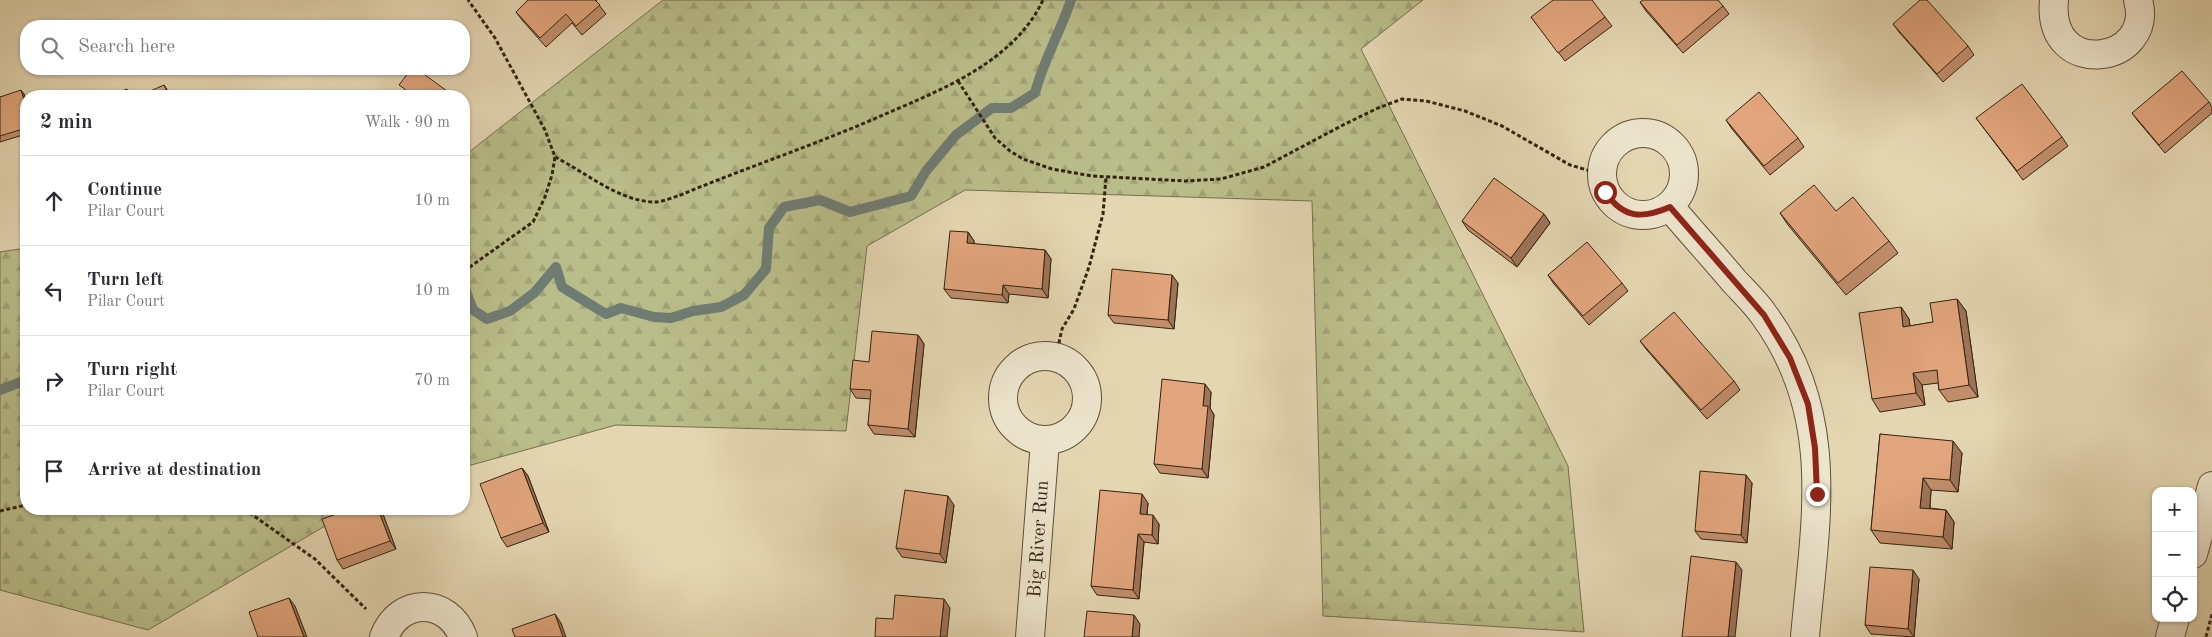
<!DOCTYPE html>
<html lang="en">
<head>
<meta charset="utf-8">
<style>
  body { margin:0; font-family:"Old Standard TT",serif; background:#f7f7f7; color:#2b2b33 }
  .controls { position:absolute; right:15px; bottom:15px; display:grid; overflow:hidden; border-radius:10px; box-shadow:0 1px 4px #0004 }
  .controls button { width:45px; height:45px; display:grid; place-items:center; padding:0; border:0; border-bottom:1px solid #e1e1e2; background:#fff; color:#2b2b33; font:25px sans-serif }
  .stop { position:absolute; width:15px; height:15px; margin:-11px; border:4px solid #8f2418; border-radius:50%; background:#fff }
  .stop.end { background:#8f2418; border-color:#fff; box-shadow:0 1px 5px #0008 }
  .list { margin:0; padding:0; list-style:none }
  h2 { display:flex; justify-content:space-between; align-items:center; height:65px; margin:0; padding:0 20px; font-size:21px }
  h2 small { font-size:16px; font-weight:400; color:#7c7c81 }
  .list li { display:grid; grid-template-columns:32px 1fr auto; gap:15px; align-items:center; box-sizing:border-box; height:90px; padding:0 20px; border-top:1px solid #e1e1e2 }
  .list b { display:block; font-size:19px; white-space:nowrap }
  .list p { margin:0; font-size:16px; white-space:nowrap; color:#7c7c81 }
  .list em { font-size:16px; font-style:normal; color:#7c7c81 }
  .icon { flex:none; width:28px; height:28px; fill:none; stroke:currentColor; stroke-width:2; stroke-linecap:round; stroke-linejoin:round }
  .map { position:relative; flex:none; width:2212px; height:637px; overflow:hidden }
  .search { position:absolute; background:#fff; box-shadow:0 1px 4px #0004; left:20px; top:20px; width:450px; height:55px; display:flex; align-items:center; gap:12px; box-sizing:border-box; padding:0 18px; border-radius:20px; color:#7c7c81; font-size:19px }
  .panel { position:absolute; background:#fff; box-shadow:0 1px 4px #0004; left:20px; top:90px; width:450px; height:425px; border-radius:20px }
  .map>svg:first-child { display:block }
</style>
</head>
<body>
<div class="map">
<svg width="2212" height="637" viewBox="0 0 2212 637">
  <defs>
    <pattern id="forest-firs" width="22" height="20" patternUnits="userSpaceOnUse" patternTransform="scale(1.25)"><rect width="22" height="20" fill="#b9bd89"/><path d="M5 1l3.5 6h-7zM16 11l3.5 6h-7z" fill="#a0a275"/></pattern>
  </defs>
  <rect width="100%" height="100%" fill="#e4d6b1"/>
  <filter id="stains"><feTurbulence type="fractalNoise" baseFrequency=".004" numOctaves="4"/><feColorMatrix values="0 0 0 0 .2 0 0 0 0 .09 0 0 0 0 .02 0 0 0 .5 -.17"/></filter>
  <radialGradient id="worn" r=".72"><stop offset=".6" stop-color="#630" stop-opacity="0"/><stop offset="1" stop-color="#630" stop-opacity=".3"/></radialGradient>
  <path fill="url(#forest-firs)" stroke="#76704c" d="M663,0H1423L1361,49L1568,466L1584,632L1323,616L1312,201L965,190L867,246L846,431L616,425L464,467V156Z
    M26,248V509H354L148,630L0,590V252Z"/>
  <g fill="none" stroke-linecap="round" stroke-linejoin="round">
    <path stroke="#707c73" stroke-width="10" d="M464,286L473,310L487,319L510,311L534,293L556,267L562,287L606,314L621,308L654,317L671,318L693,311L721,307L744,295L766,269L769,228L784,207L820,200L850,212L911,196L926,171L956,135L992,108H1011L1035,93C1044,59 1060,33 1071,0
      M0,390L26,380"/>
    <g stroke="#5f5038" stroke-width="30">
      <path id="minor" d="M2054,0C2046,81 2156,64 2138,0
        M1602 174a41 41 0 1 1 82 0a41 41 0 1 1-82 0Z
        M1670,207C1691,232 1713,256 1734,281C1744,292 1756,303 1764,315C1838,416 1815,522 1805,637
        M1003 398a42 42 0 1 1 84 0a42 42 0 1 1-84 0Z
        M2193,554L2212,486
        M384,637C399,597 448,597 463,637
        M1030,637L1045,441
        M2170,637L2175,618"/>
    </g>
    <path stroke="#33240f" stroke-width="3" stroke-dasharray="4 2.5" stroke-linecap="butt" d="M958,81L995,138L1010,151L1023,159L1052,169L1092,176L1185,181L1221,179L1264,167L1343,125L1378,108L1402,99L1426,101L1465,111L1502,126L1570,165L1601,174
      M555,157C585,172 620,202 655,202C662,202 671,198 678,196C745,168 815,145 883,115C941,90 1014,62 1043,0
      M464,271L533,222L545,197L552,175L555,157L545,130L495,38L468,0
      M1056,356L1062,329L1074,309L1089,267L1103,214L1106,177
      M244,509L315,559L366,609
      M0,511L26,505
      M2206,637L2212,614"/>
    <use href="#minor" stroke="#ede4cc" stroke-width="28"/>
  </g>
  <path fill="#c28e6c" stroke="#33240f" d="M528,0H597L596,1L606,14L582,35L572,23L546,47L522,20L516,12Z
    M1640,2L1723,6L1729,14L1683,53L1646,11Z
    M1531,17H1605L1612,26L1565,61Z
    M1893,24L1968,46L1974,55L1943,82L1899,32Z
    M24,94L26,100V134L0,142V97Z
    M2209,102L2212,107V113L2165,153L2138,121L2132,113Z
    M1976,118L2062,137L2068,146L2023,180Z
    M1726,120L1798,138L1804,147L1770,175L1732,129Z
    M1836,211L1889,241L1898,253L1846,295L1788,225L1780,213Z
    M1544,214L1550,223L1517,267L1468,230L1462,221Z
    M968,232L974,241V244L1045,250L1051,259L1048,298L1009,294L1008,303L951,298L944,289Z
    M1548,275L1622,283L1628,291L1589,325L1554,284Z
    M1178,283L1174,329L1114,323L1108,315Z
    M1957,299L1966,311L1978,397L1948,402L1939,390L1938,383L1922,385L1925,405L1880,412L1872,399L1901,307L1909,319L1910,326L1933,322Z
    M918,335L924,344L915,437L874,434L868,425L871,399L856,398L850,389L869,362Z
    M1640,341L1734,381L1740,390L1707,419L1646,349Z
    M1211,392L1210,408L1214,415L1208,478L1160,473L1154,464Z
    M1880,434L1962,453L1958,492L1931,490L1930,508L1946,510L1954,522L1952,549L1880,543L1871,530Z
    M522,468L528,476L549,532L507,547L501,538Z
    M1752,483L1747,543L1701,539L1695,531Z
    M1148,503L1147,515L1159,524L1158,544L1144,542L1139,599L1097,595L1091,586Z
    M954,505L946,563L902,557L896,548Z
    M351,509H381L396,549L343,569L337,560Z
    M1919,579L1914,637L1871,634L1865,625Z"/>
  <path fill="#9e7458" stroke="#33240f" d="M164,85L170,94L171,96H169Z
    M21,90L24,94L26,100V106Z
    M447,91L451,96H443Z
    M1544,214L1550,223L1517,267L1511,258Z
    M968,232L974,241L973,252L967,243Z
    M1045,250L1051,259L1048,298L1042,289Z
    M1172,275L1178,283L1174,329L1168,320Z
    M1003,285L1009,294L1008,303L1002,295Z
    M1957,299L1966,311L1978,397L1969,385Z
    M1901,307L1909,319L1912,339L1903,327Z
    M918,335L924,344L915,437L908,429Z
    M1913,373L1922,385L1925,405L1916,393Z
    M1205,384L1211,392L1210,408L1214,415L1208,478L1202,469L1203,406Z
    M1953,441L1962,453L1958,492L1950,480Z
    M522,468L528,476L549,532L543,523Z
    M1746,475L1752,483L1747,543L1741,535Z
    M1923,478L1931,490L1929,520L1920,508Z
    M1142,494L1148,503L1146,523L1140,514Z
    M948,496L954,505L946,563L940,554Z
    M378,509H381L396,549L390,541Z
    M1946,510L1954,522L1952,549L1943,537Z
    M1153,515L1159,524L1158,544L1152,535Z
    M1138,534L1144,542L1139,599L1133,590Z
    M1736,562L1742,570L1735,637H1728Z
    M1913,570L1919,579L1914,637L1908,629Z
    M289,598L295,606L307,637H304Z
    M944,599L950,608L947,637H940Z
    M555,614L561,623L566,637H563Z
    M1134,615L1140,624L1139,637H1132Z"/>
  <path fill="#e2a57d" stroke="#33240f" d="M528,0H595L600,5L576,26L566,14L540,38L516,12Z
    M1553,0H1592L1605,17L1558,53L1531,17Z
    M1643,0H1718L1723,6L1677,45L1640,2Z
    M1920,0H1927L1968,46L1937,74L1893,24Z
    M411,69H417L447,91L443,96H401L406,90L399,85Z
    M2182,71L2209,102L2159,145L2132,113Z
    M2022,84L2062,137L2017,171L1976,118Z
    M164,85L169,96H139Z
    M127,89L130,96H109Z
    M21,90L26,106V128L0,136V97Z
    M1759,92L1798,138L1764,166L1726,120Z
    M1494,178L1544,214L1511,258L1462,221Z
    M1814,185L1836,211L1853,197L1889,241L1838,283L1780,213Z
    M950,231L968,232L967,243L1045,250L1042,289L1003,285L1002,295L944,289Z
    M1587,242L1622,283L1583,316L1548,275Z
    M1112,269L1172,275L1168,320L1108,315Z
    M1957,299L1969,385L1939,390L1937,370L1913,373L1916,393L1872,399L1859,313L1901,307L1903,327L1933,322L1930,303Z
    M1674,312L1734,381L1701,410L1640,341Z
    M872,331L918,335L908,429L868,425L871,390L850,389L853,360L869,362Z
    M1162,379L1205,384L1203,406H1208L1202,469L1154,464Z
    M1880,434L1953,441L1950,480L1923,478L1920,508L1946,510L1943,537L1871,530Z
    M522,468L543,523L501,538L480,484Z
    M1700,471L1746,475L1741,535L1695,531Z
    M905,490L948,496L940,554L896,548Z
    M1100,490L1142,494L1140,514L1153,515L1152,535L1138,534L1133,590L1091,586Z
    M351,509H378L390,541L337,560L322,519Z
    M1691,556L1736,562L1728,637H1682Z
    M1870,567L1913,570L1908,629L1865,625Z
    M895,595L944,599L940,637H875L876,618L893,619Z
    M289,598L304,637H258L249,612Z
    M1087,611L1134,615L1132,637H1084Z
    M555,614L563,637H515L512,629Z"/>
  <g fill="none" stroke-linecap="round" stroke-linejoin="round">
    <path stroke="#8f2418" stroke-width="6" d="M1605,192C1624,219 1642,219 1670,207L1764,315L1790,358L1808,404L1815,448L1817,494"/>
  </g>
  <g text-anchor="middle" stroke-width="4" stroke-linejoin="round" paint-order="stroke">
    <g font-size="19" fill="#33240f" stroke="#ede4cc">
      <text transform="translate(1037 539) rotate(-86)" y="7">Big River Run</text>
    </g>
  </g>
  <rect width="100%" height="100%" filter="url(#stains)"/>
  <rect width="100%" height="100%" fill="url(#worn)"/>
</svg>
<div class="controls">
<button>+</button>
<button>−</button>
<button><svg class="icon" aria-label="locate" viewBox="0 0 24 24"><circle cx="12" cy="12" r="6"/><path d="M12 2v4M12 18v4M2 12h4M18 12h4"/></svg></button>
</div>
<div class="stop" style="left:1605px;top:192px"></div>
<div class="stop end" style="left:1817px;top:494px"></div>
<div class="search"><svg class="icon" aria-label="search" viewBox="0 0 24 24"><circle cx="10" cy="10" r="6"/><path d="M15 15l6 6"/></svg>Search here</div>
<section class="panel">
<h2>2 min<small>Walk · 90 m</small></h2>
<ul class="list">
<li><svg class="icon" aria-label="ahead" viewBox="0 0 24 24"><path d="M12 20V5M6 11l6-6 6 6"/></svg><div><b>Continue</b><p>Pilar Court</p></div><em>10 m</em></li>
<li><svg class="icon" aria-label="left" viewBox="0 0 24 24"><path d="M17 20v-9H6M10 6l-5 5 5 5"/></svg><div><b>Turn left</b><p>Pilar Court</p></div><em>10 m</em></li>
<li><svg class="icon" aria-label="right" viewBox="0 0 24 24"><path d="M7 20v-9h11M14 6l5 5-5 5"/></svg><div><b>Turn right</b><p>Pilar Court</p></div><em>70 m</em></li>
<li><svg class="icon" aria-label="arrive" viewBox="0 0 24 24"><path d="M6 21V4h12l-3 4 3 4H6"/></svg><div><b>Arrive at destination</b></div></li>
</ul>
</section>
</div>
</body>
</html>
